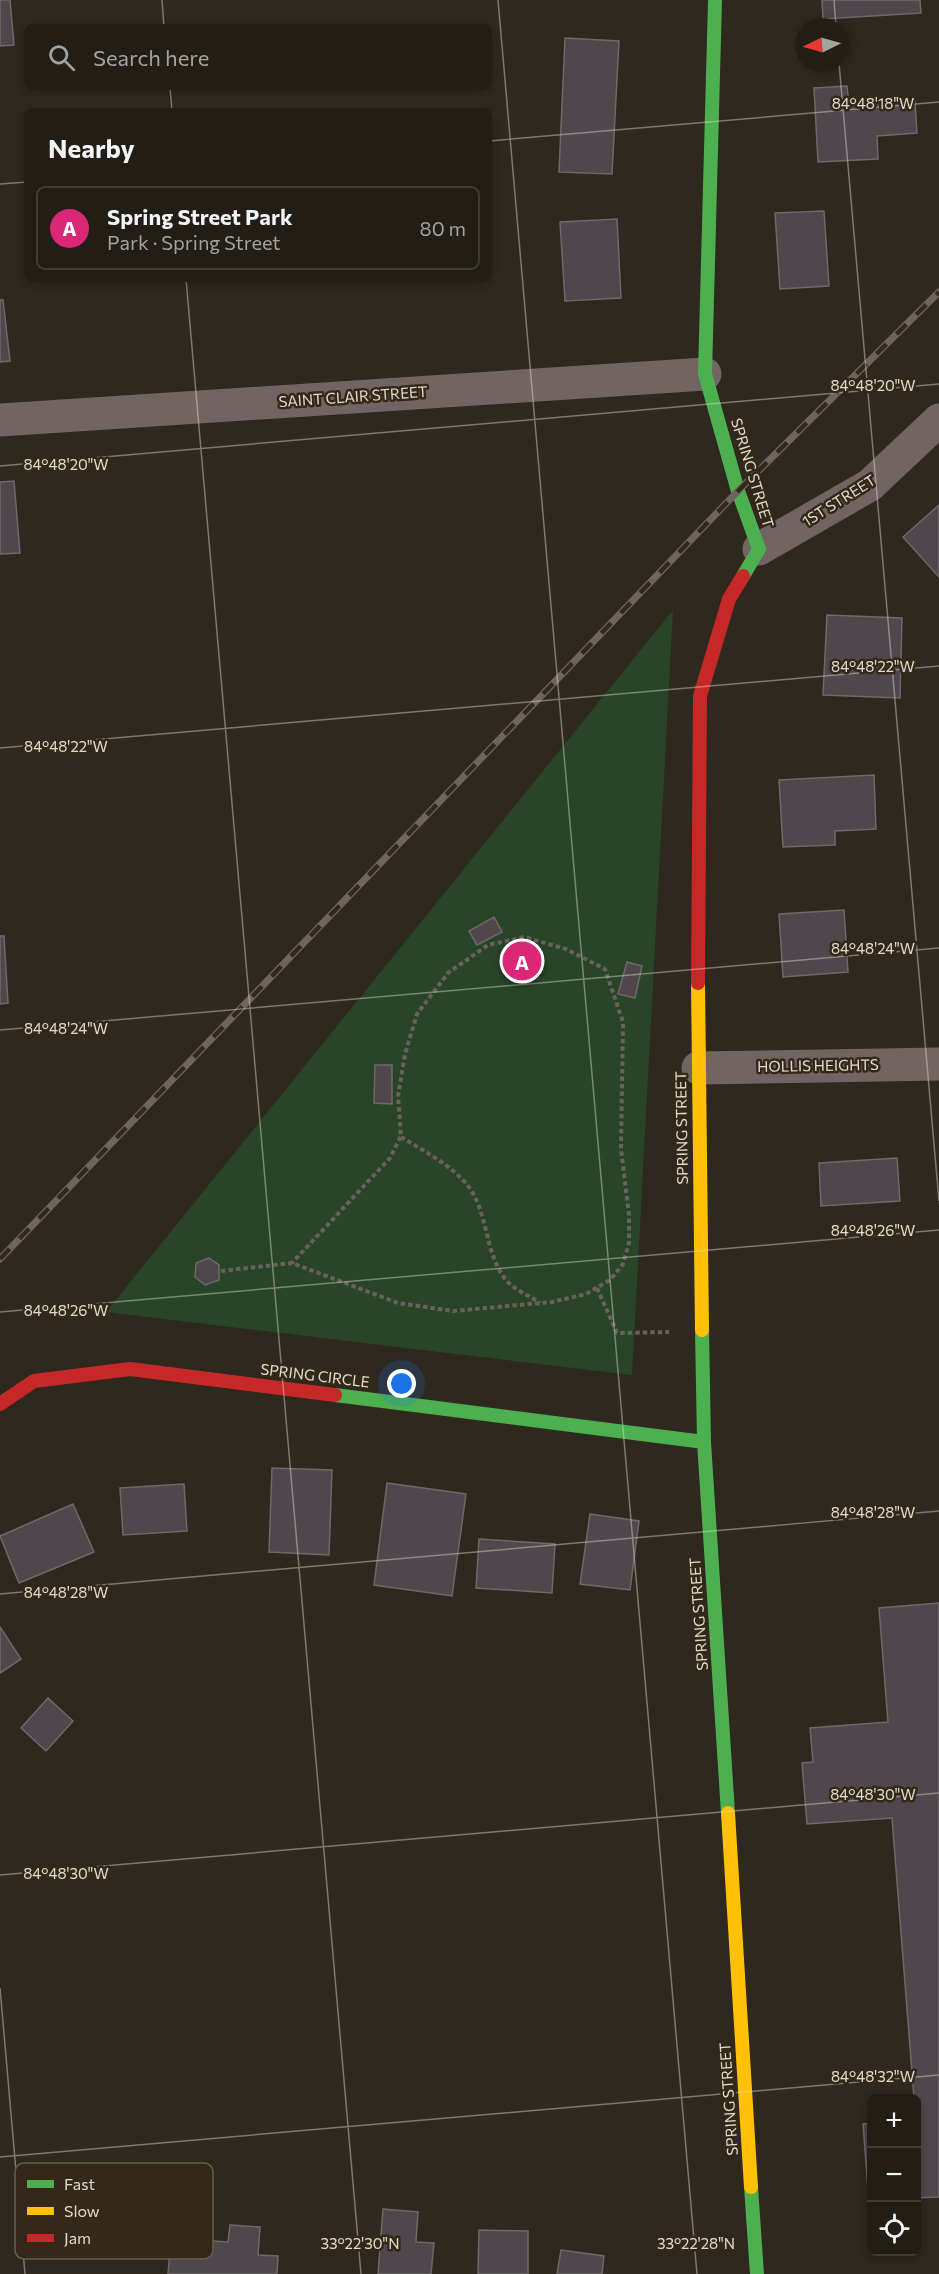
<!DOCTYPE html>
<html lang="en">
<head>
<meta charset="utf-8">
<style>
  body { margin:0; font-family:Commissioner,sans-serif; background:#2e2b23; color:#f1f3f6 }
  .controls { position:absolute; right:18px; bottom:18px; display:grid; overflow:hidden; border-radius:9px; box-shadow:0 3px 9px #0003 }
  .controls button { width:54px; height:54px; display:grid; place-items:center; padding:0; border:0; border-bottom:2px solid #3f3c35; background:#221e16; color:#f1f3f6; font:30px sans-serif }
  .compass { position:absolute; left:795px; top:18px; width:54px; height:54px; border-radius:50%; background:#221e16; box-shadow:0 3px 9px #0003; rotate:265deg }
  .you { position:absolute; left:402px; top:1384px; width:21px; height:21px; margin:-15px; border:4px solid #fff; border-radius:50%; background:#1a73e8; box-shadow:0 0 0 9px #1a73e833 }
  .badge { display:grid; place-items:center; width:39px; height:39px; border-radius:50%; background:#db2777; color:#fff; font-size:20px; font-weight:700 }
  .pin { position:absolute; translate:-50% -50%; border:3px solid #fff; box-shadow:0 2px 6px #0006 }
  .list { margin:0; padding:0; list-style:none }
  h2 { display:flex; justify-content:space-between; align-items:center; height:78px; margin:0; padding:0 24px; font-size:26px }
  h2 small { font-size:20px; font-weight:400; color:#a2a2a1 }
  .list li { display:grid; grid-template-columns:39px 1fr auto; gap:18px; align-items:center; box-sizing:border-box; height:84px; margin:0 12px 12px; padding:0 12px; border:2px solid #3f3c35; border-radius:9px }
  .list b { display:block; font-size:22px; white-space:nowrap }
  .list p { margin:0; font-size:20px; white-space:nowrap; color:#a2a2a1 }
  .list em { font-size:20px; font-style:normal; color:#a2a2a1 }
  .icon { flex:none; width:33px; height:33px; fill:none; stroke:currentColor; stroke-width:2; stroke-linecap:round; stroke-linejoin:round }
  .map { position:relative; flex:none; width:939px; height:2274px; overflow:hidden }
  .search { position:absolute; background:#221e16; box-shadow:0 3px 9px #0003; left:24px; top:24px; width:468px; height:66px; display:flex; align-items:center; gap:15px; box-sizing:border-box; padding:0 21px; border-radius:9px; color:#a2a2a1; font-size:22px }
  .panel { position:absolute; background:#221e16; box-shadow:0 3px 9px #0003; left:24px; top:108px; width:468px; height:174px; border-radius:9px }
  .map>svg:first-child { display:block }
</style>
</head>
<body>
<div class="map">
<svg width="939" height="2274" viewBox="0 0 939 2274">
  <rect width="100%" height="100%" fill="#2e281e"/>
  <path fill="#294528" d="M673,610L632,1375L106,1312Z"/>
  <path fill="#4f474b" stroke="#6e6969" stroke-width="1.5" d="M0,0H10L14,45L0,46Z
    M822,0H920L921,13L823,19Z
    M565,38L619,41L612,174L559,172Z
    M847,86L849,105L915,101L917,133L877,136L878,159L818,162L814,88Z
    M824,211L829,286L780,289L775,213Z
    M617,219L621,298L565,301L560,222Z
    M0,300H3L10,361L0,362Z
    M14,481L20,553L0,554V482Z
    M939,505V577L903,537Z
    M827,615L902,618L900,698L823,695Z
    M874,775L876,829L835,831V845L783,847L779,780Z
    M844,910L848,972L783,977L779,914Z
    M494,917L502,932L477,945L469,931Z
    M0,936H4L8,1003L0,1004Z
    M627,962L642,966L635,998L618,994Z
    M375,1065H392V1104L374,1103Z
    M897,1158L900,1201L821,1206L819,1163Z
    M209,1258L219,1265V1280L205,1285L195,1277L196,1263Z
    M272,1468L332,1470L329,1555L269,1552Z
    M387,1483L466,1494L452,1596L374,1585Z
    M184,1484L187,1531L123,1535L120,1488Z
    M73,1504L94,1552L19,1583L0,1536Z
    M590,1514L639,1521L630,1590L580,1584Z
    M479,1539L555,1544L552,1593L476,1588Z
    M939,1603V2197L916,2198V2098H914L892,1818L807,1824L802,1763L813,1762L810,1728L888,1722L879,1608Z
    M0,1627L21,1659L0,1673Z
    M48,1698L73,1721L46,1751L21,1728Z
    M872,2123V2202H869L863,2124Z
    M383,2209L418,2212L416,2242L434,2243L431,2274H378Z
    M230,2225L260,2227L258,2255L278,2256L277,2274H168L171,2238L228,2242Z
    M479,2230L528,2231V2274H478Z
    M561,2250L604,2256L602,2274H557Z"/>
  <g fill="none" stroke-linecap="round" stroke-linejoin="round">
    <path stroke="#6a615d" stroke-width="4" stroke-dasharray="4.5 3" stroke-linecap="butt" d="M401,1137C421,1149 454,1167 468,1186C489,1213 484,1253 506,1280C513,1289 530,1296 540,1303
      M221,1271L292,1263L398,1303L453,1311L552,1302L586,1294L610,1280L623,1264L629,1243V1215L621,1149L623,1022L605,969L566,949L524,937L488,945L448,973L417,1014L405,1054L398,1096L401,1136L390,1158L292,1263
      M597,1288L617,1333L669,1332"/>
    <path stroke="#716462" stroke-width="33" d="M0,420L705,374
      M759,549L870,485L939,420
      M698,1068L939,1064"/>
    <path stroke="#4caf50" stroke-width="14" d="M715,0L705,374L738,491L759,549L743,576
      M702,1330L704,1442L728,1813
      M335,1395L704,1442
      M751,2187L757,2274"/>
    <path stroke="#ffc107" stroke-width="14" d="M698,983L702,1330
      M728,1813L751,2187"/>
    <path stroke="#c62828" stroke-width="14" d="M698,983L700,696L729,599L743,576
      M0,1404L34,1381L130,1369L335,1395"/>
    <g stroke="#6e6460" stroke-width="7">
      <path id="rail" d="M0,1259L738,491L939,292"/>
    </g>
    <use href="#rail" stroke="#342918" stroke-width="4.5" stroke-dasharray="14" stroke-linecap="butt"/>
  </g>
  <path fill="none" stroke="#e1dacf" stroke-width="1.5" stroke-opacity="0.45" d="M162,0L164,27M498,0L697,2274M834,0L836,27M839,63L939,1201M170,87L172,111M489,141L939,102M0,184L27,182M186,279L361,2274M0,466L939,384M0,748L939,666M0,1030L939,948M0,1312L939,1230M0,1594L939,1511M0,1875L939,1793M0,1988L25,2274M0,2157L939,2075"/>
  <g text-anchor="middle" stroke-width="5" stroke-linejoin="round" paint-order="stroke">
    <g font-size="15" fill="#e1dacf" stroke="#342918">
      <text transform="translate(353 397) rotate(-4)" y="5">SAINT CLAIR STREET</text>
      <text transform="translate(752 473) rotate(73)" y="5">SPRING STREET</text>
      <text transform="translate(839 501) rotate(-32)" y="5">1ST STREET</text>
      <text transform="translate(818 1066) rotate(-1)" y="5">HOLLIS HEIGHTS</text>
      <text transform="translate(682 1128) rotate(-91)" y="5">SPRING STREET</text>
      <text transform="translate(315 1376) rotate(7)" y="5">SPRING CIRCLE</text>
      <text transform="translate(699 1614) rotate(-94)" y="5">SPRING STREET</text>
      <text transform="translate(729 2099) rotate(-94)" y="5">SPRING STREET</text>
    </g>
  </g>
  <rect x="15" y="2163" width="198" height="96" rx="9" fill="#342918" stroke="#685e4f" stroke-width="1.5"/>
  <rect x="27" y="2180" width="27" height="8" fill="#4caf50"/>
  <rect x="27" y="2207" width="27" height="8" fill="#ffc107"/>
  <rect x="27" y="2234" width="27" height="8" fill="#c62828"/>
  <g font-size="16" fill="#e1dacf">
    <text x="64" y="2190">Fast</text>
    <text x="64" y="2217">Slow</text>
    <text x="64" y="2244">Jam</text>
  </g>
  <g font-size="15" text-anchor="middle" fill="#e1dacf" stroke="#342918" stroke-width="5" stroke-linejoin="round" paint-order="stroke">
    <text x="873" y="109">84°48'18"W</text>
    <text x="873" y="391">84°48'20"W</text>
    <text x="66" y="470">84°48'20"W</text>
    <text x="873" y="672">84°48'22"W</text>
    <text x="66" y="752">84°48'22"W</text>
    <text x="873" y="954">84°48'24"W</text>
    <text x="66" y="1034">84°48'24"W</text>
    <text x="873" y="1236">84°48'26"W</text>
    <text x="66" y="1316">84°48'26"W</text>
    <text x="873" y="1518">84°48'28"W</text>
    <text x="66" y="1598">84°48'28"W</text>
    <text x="873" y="1800">84°48'30"W</text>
    <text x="66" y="1879">84°48'30"W</text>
    <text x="873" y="2082">84°48'32"W</text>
    <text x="360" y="2249">33°22'30"N</text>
    <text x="696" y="2249">33°22'28"N</text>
  </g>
</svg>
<div class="controls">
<button>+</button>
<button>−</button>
<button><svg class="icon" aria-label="locate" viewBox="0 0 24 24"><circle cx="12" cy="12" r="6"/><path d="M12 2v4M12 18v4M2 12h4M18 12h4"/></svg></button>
</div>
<svg class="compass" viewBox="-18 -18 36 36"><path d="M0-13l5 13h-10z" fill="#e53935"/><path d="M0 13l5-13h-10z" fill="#a2a2a1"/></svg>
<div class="you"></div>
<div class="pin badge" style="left:522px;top:961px">A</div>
<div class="search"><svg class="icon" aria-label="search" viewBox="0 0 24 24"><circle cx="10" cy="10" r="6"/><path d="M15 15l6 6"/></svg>Search here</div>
<section class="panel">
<h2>Nearby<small></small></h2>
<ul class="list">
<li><span class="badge">A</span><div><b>Spring Street Park</b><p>Park · Spring Street</p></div><em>80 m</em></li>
</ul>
</section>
</div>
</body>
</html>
